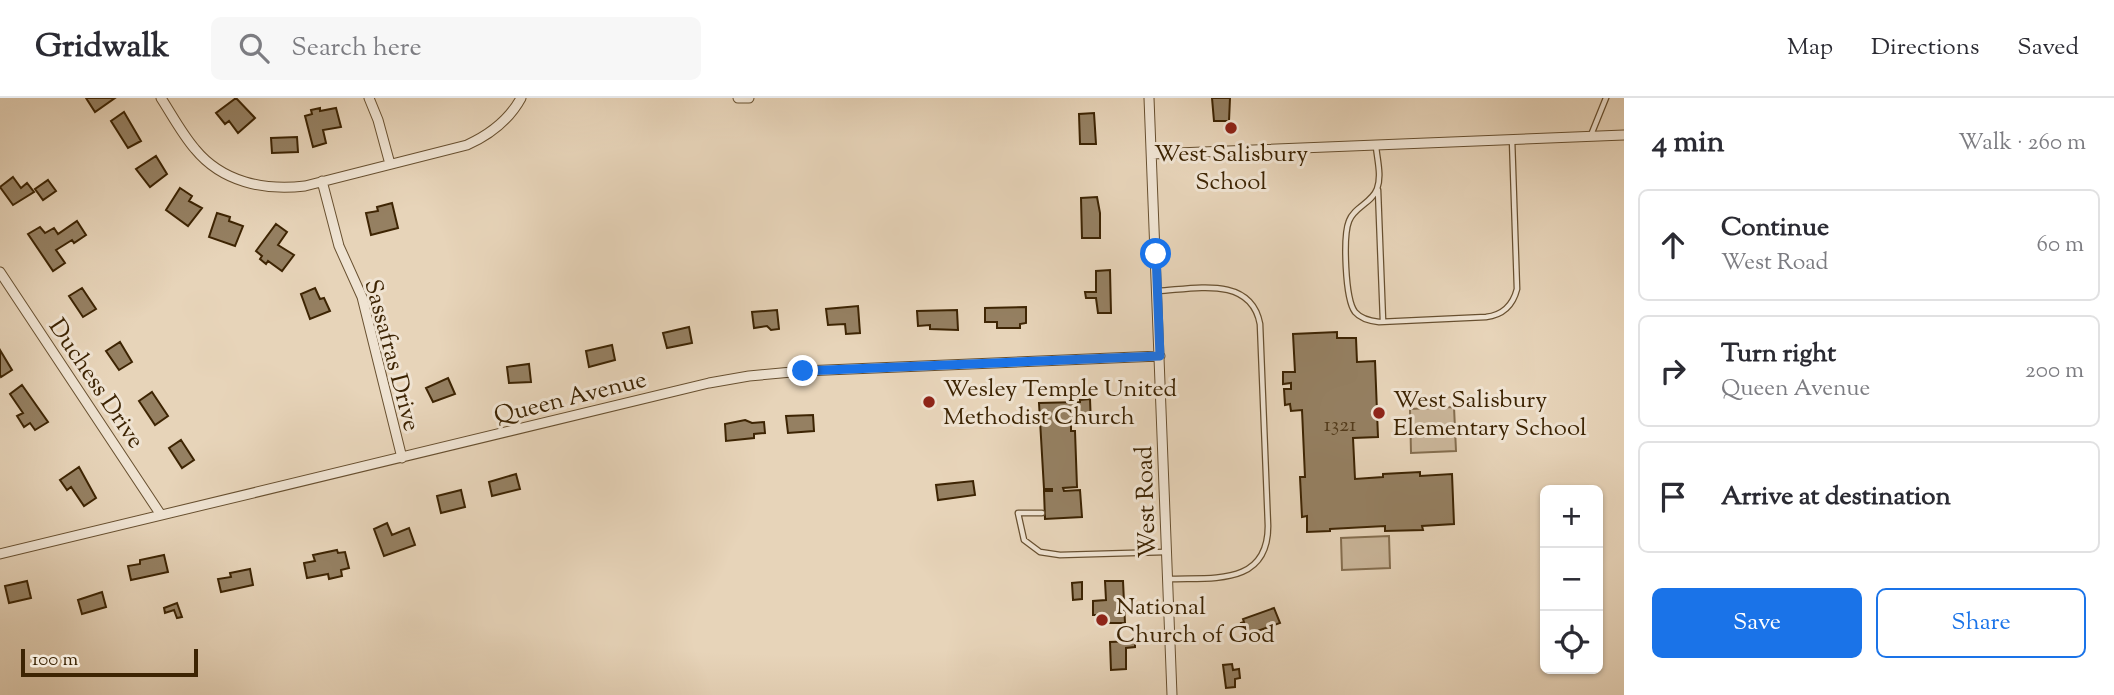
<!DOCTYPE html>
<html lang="en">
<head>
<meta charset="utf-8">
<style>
  body { margin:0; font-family:"Sorts Mill Goudy",serif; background:#f7f7f7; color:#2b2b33 }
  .controls { position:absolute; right:21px; bottom:21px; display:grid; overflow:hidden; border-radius:10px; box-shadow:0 2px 5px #0004 }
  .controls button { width:63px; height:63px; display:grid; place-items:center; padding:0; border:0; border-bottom:2px solid #e1e1e2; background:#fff; color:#2b2b33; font:35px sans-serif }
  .scale { position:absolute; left:21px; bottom:18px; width:177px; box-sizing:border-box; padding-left:7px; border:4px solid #3d2403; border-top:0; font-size:19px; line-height:24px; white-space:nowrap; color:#3d2403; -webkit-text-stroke:5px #efe3d2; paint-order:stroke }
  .stop { position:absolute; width:21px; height:21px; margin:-16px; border:5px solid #1a73e8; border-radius:50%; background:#fff }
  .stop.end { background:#1a73e8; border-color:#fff; box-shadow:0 2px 7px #0008 }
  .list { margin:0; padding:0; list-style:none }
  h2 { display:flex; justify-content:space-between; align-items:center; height:91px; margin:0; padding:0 28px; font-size:30px }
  h2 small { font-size:23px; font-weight:400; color:#7c7c81 }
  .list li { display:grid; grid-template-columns:46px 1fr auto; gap:21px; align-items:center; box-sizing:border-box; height:112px; margin:0 14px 14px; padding:0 14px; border:2px solid #e1e1e2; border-radius:10px }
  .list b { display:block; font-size:26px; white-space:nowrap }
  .list p { margin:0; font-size:23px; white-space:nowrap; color:#7c7c81 }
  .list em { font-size:23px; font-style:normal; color:#7c7c81 }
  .actions { display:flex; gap:14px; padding:21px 28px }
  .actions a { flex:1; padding:16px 0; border:2px solid #1a73e8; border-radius:10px; text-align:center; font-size:24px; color:#1a73e8 }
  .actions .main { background:#1a73e8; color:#fff }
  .icon { flex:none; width:38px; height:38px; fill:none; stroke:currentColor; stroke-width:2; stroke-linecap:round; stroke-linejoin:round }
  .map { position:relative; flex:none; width:1624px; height:597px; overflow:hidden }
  header { display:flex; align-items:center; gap:42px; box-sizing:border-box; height:98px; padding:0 35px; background:#fff; border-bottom:2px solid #e1e1e2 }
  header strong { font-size:33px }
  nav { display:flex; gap:38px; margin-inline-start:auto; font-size:24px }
  .search { width:490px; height:63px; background:#f7f7f7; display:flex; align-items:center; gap:18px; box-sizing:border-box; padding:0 24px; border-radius:10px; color:#7c7c81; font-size:26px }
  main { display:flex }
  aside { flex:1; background:#fff }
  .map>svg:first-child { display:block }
</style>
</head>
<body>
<header>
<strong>Gridwalk</strong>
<div class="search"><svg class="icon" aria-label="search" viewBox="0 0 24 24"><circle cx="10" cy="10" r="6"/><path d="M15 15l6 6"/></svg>Search here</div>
<nav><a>Map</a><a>Directions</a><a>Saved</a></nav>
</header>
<main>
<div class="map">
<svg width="1624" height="597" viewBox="0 0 1624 597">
  <rect width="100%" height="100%" fill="#e7d4b9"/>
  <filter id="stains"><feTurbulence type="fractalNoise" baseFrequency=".00286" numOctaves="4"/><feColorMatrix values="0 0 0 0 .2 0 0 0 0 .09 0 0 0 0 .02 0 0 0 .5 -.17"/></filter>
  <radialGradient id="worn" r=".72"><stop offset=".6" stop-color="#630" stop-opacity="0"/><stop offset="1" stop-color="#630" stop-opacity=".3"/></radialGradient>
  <path fill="#cab69a" stroke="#846d4e" stroke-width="2" d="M1454,309L1456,353L1411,355L1410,311Z
    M1389,438L1390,470L1342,472L1341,440Z"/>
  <path fill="#958062" stroke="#3d2403" stroke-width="2" d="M86,0H115L95,14Z
    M236,0L255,20L238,35L229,23L225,26L216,15Z
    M1212,0H1230L1229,23H1214Z
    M320,10V13L336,10L341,29L323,32L326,45L313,49L305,18L312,16L311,12Z
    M124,14L141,43L128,50L111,23Z
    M1094,15L1096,46H1080L1079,16Z
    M297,39L298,54L272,55L271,40Z
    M156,58L167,76L150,89L136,71Z
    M13,79L21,90L27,85L34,94L13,107L0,89Z
    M48,82L56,93L43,102L35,91Z
    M180,90L192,98L189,103L202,110L188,128L166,112Z
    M1097,99L1100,115V140H1082L1081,100Z
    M392,105L398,130L371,137L366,115L378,113L377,109Z
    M217,115L230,119L229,123L243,128L235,148L209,139Z
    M77,123L86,137L74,145L72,142L56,152L65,165L53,173L28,136L40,129L45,135L54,130L58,136Z
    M276,126L287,134L278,147L294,157L282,173L268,163L266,166L260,161L262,158L256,153Z
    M1110,172L1111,215H1098L1096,200H1086L1085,194H1096V173Z
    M82,190L96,211L83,219L69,198Z
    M315,190L320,201L324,200L330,213L310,221L301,196Z
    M858,208L860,235L846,236L845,226L828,227L826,211Z
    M1026,209V225L1020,226V230H997V224H985V210Z
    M777,212L779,231L771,232L767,228L754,230L752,214Z
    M957,212L958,232L930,231V227L918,228L917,213Z
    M689,229L692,245L667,250L663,235Z
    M1337,234V240H1356L1357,264L1375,263L1378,339L1353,340L1355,381L1383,379V376L1420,374V378L1452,376L1454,426L1422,428L1423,432L1385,433V428L1330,431V433L1307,434V418L1302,419L1300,379H1305L1302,312L1291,313L1290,306L1285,307L1284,291H1291V285L1283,286V274H1295L1293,236Z
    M120,244L132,264L119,272L106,253Z
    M612,247L615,262L589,269L586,253Z
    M0,252L12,272L1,279L0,277Z
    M529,266L531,284L509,285L507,269Z
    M448,280L455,296L433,304L426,290Z
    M22,287L48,324L35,332L30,325L24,329L17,318L23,315L10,296Z
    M152,294L168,318L155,327L139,303Z
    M1090,301L1091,327L1071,325V333H1075L1077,389L1063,390L1064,393L1080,392L1082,419L1045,421L1044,393H1052V391H1044L1039,305L1080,304V302Z
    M813,317L814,333L788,335L786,318Z
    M745,322L752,325L764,324L765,335L754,336V340L726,343L725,326Z
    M181,342L194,362L182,370L169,350Z
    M79,369L96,400L84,408L71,389L67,392L60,382Z
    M516,376L520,391L492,398L489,384Z
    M973,383L975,397L938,402L936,387Z
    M461,392L465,409L441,415L437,398Z
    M387,425L392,437L409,430L415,447L384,458L374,431Z
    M337,452L338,455L345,454L349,470L341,472L342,478L329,481L328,476L307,480L304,465L315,463L313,457Z
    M164,457L168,474L131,482L128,468L140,466V462Z
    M250,471L253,487L221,494L218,481L231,479L230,475Z
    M27,483L31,500L9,505L5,488Z
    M1105,483H1123L1125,525H1102V517H1093V503L1106,502Z
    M1082,484V501L1073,502L1072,485Z
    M102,494L106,509L82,516L78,502Z
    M177,505L182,519L177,520L174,512L165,515L164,510Z
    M1274,510L1280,525L1249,536L1248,533L1244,535L1241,525L1244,524L1243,521Z
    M1135,543V549L1126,550V571L1111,572L1110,544Z
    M1232,566L1233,572L1239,571L1240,580L1235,581V589L1226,590L1223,567Z"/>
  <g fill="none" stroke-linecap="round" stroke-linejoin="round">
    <g stroke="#685030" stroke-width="7">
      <path id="service" d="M1591,37L1606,0
        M1376,48C1377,61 1382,78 1377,91C1372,105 1354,109 1349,123C1343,138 1345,201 1355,214C1361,221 1370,223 1379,224L1486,219C1503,217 1513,207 1517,191L1512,41
        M1378,92L1383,223
        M1158,193C1194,191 1251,177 1260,226L1268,428C1268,489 1211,479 1168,481
        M1042,415H1018L1024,442L1040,454L1060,457L1165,454"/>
    </g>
    <g stroke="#685030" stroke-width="11">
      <path id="minor" d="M161,0C172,17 182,36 195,51C222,84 264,93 305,88L467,47C489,37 509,22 521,0
        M369,0L378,22L390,66
        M738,0H749
        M1149,0L1172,597
        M1152,56L1624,37
        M322,83L339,148L362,199L402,360
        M0,174L161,417
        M0,456L709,285L749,278L803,273L1160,258"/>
    </g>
    <use href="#service" stroke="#efe3d2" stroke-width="4.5"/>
    <use href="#minor" stroke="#efe3d2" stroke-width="9"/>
  </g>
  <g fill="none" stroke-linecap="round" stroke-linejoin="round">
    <path stroke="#1a73e8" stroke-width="9" d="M803,273L1160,258L1156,156"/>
  </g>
  <g fill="#8f2418" stroke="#efe3d2" stroke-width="2.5">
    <circle cx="1231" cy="30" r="7"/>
    <circle cx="929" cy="304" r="7"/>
    <circle cx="1379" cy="315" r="7"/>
    <circle cx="1102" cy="522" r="7"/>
  </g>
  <g text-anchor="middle" stroke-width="6" stroke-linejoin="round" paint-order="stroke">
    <g font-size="21" fill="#533b1b">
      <text x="1340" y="333">1321</text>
    </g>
    <g font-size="24" fill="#3d2403" stroke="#efe3d2" text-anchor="start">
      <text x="1231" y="63" text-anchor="middle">West Salisbury<tspan x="1231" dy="28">School</tspan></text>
      <text x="943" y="298">Wesley Temple United<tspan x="943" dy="28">Methodist Church</tspan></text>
      <text x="1393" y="309">West Salisbury<tspan x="1393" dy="28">Elementary School</tspan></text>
      <text x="1116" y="516">National<tspan x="1116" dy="28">Church of God</tspan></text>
    </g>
    <g font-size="24" fill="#3d2403" stroke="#efe3d2">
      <text transform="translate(393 257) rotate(75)" y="8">Sassafras Drive</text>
      <text transform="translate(97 285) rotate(56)" y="8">Duchess Drive</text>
      <text transform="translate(570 299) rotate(-14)" y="8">Queen Avenue</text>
      <text transform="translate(1145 404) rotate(-92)" y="8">West Road</text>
    </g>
  </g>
  <rect width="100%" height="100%" filter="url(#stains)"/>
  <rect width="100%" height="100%" fill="url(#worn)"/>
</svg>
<div class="controls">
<button>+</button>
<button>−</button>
<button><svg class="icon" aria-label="locate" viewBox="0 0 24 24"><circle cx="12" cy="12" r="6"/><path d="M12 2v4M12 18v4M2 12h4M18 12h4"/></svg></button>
</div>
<div class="scale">100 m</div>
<div class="stop" style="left:1156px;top:156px"></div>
<div class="stop end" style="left:803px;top:273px"></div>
</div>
<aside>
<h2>4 min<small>Walk · 260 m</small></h2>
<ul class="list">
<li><svg class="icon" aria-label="ahead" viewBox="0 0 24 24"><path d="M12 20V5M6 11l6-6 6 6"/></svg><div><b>Continue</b><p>West Road</p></div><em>60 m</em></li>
<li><svg class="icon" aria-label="right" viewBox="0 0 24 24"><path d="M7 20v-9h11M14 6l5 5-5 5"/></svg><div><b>Turn right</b><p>Queen Avenue</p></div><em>200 m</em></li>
<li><svg class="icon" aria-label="arrive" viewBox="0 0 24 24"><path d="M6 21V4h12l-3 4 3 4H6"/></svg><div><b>Arrive at destination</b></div></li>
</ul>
<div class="actions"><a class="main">Save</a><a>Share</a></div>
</aside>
</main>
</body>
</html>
